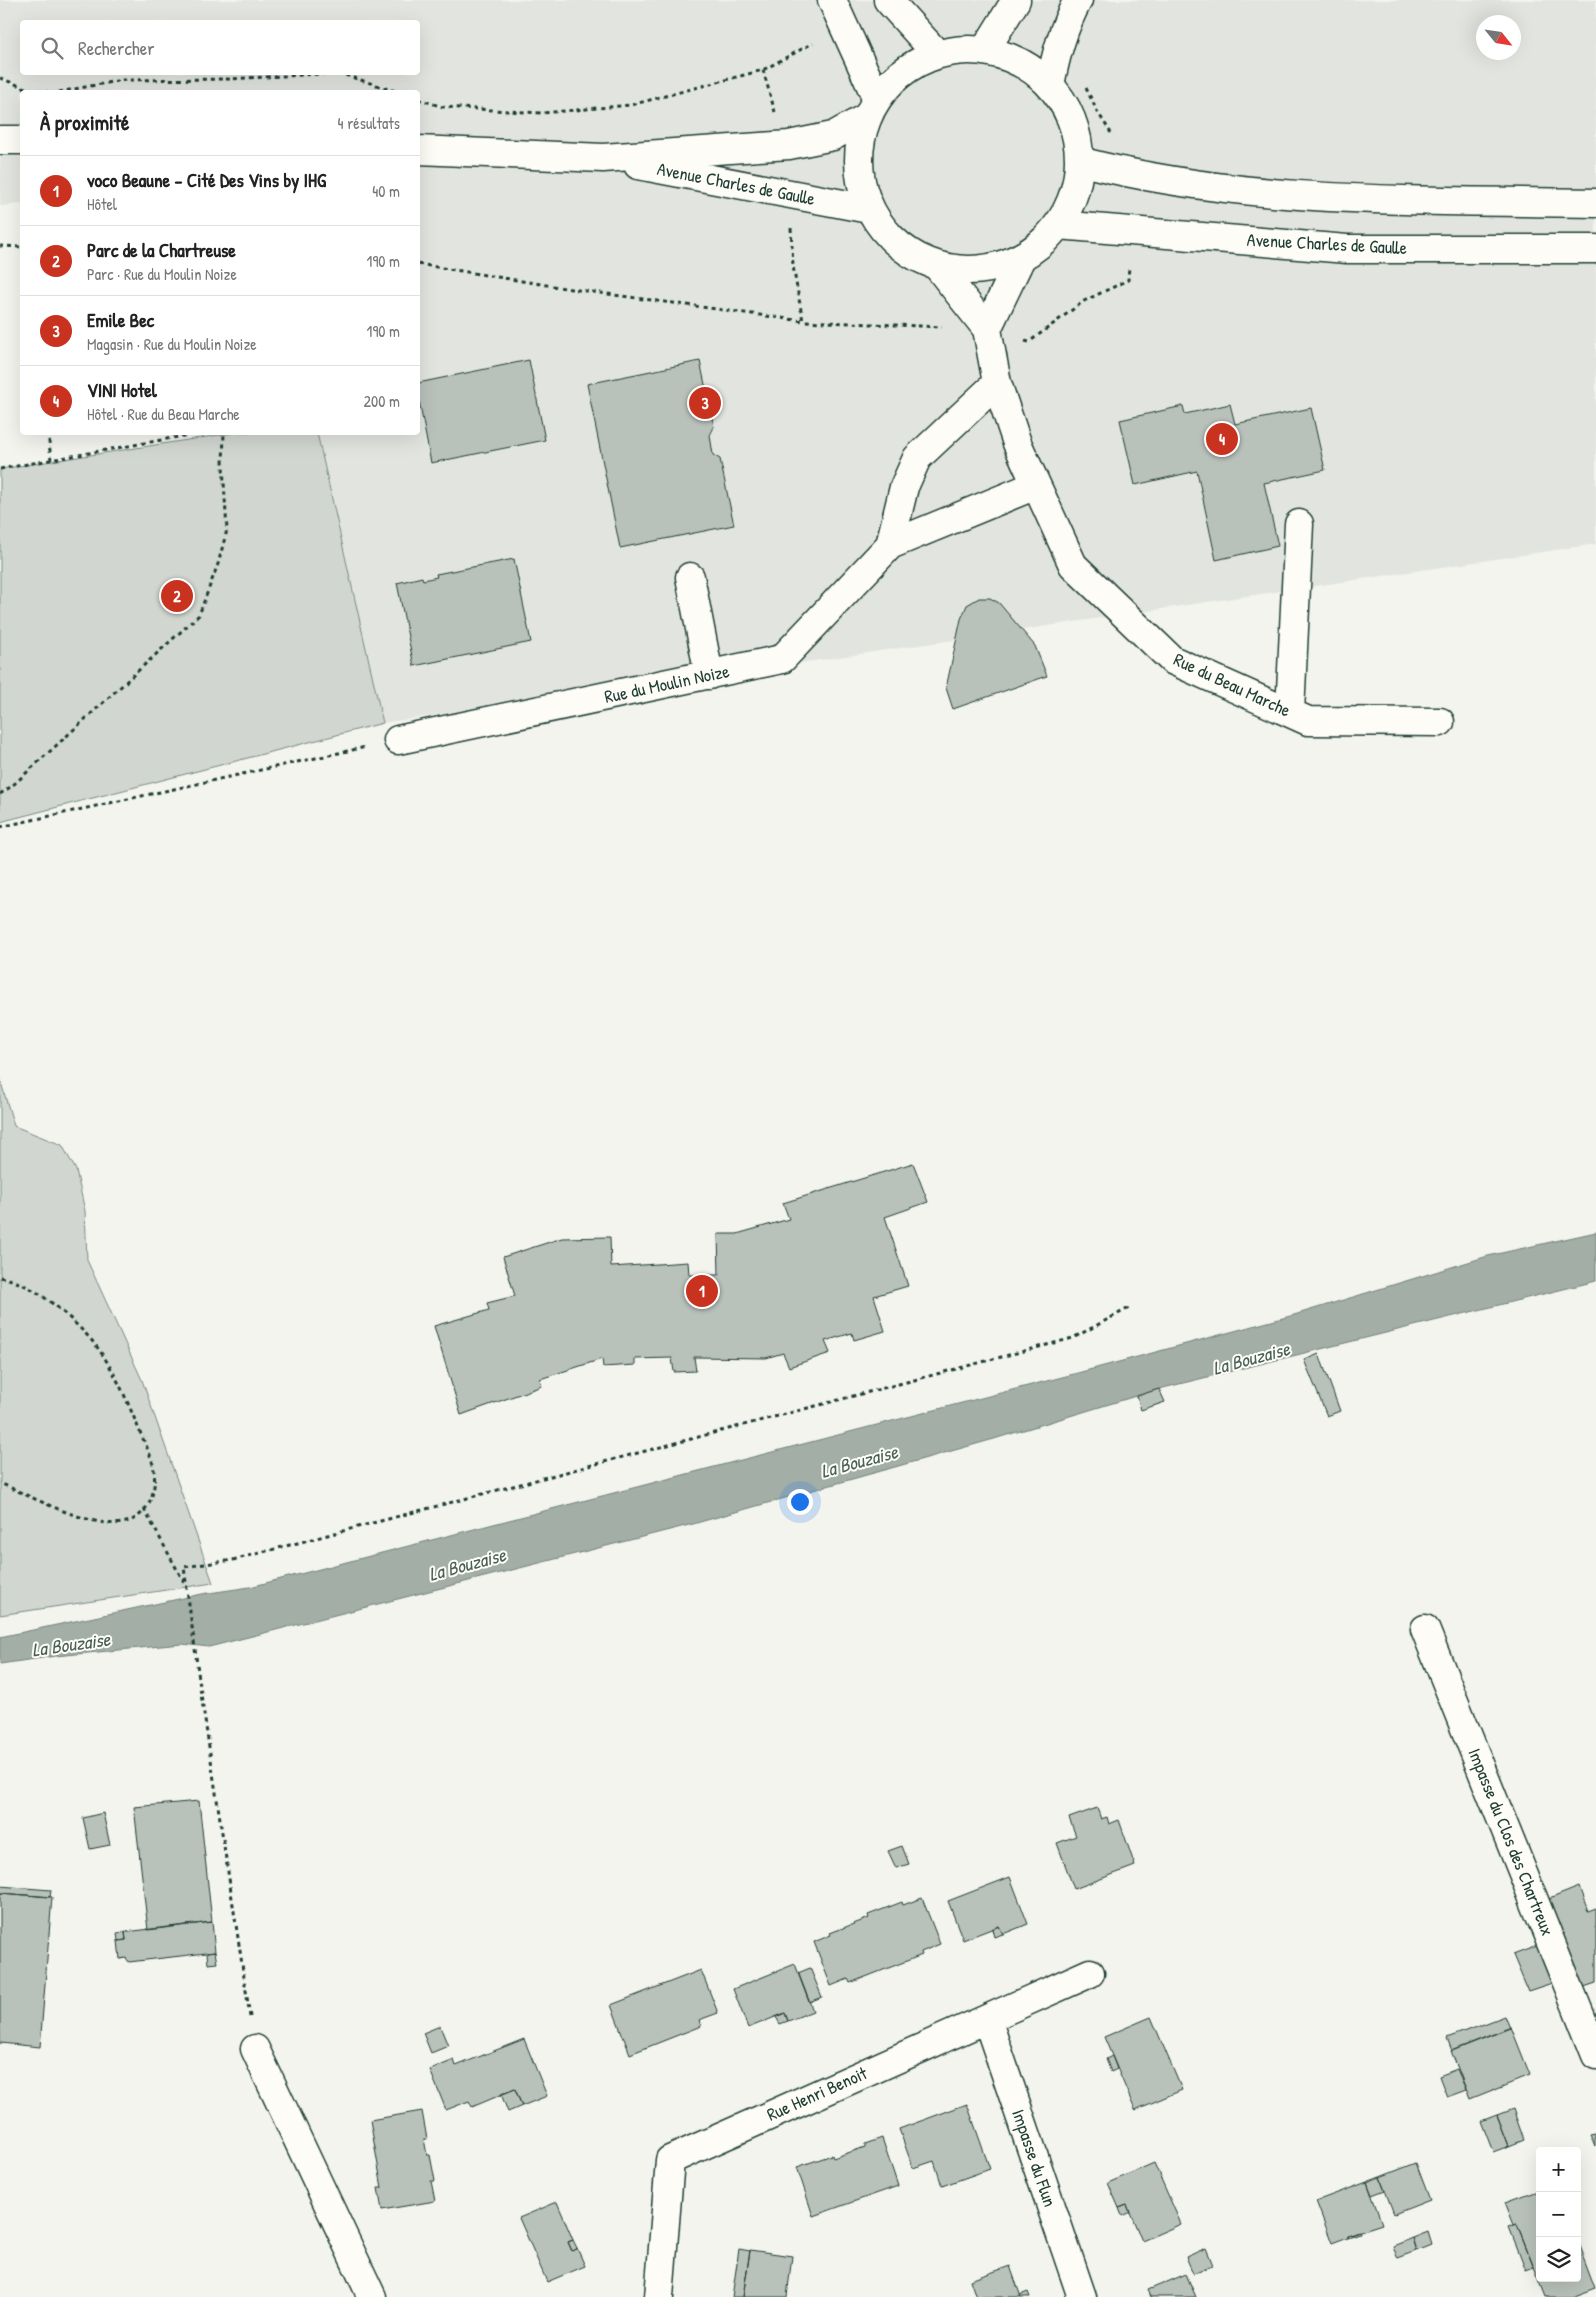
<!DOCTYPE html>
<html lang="fr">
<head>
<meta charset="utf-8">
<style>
  body { margin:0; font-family:"Patrick Hand",sans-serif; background:#f6f6f6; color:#222 }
  .controls { position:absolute; right:15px; bottom:15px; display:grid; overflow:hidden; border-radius:5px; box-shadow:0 5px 20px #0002 }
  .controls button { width:45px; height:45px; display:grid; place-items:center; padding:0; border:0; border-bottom:1px solid #e0e0e0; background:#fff; color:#222; font:25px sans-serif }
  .compass { position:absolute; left:1476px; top:15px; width:45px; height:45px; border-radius:50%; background:#fff; box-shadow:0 5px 20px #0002; rotate:120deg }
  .you { position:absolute; left:799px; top:1501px; width:18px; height:18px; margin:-12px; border:4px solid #fff; border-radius:50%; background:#1a73e8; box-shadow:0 0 0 8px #1a73e833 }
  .badge { display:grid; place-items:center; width:32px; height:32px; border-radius:50%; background:#c8321e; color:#fff; font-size:16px; font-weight:700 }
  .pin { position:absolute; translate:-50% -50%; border:2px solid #fff; box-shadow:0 1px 5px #0006 }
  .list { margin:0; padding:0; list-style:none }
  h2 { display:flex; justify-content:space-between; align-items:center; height:65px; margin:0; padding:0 20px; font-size:21px }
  h2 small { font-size:16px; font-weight:400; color:#767676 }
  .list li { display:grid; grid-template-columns:32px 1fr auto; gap:15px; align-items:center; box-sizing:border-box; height:70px; padding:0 20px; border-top:1px solid #e0e0e0 }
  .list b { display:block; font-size:19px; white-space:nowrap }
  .list p { margin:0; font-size:16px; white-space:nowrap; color:#767676 }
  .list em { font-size:16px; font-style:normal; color:#767676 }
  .icon { flex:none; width:28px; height:28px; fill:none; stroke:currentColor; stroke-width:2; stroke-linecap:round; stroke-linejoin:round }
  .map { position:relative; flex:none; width:1596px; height:2297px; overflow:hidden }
  .search { position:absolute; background:#fff; box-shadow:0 5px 20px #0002; left:20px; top:20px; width:400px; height:55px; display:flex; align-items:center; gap:12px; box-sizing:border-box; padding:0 18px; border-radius:5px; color:#767676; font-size:19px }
  .panel { position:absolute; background:#fff; box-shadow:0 5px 20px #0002; left:20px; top:90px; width:400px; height:345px; border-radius:5px }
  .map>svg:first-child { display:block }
</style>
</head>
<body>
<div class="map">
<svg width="1596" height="2297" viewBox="0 0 1596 2297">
  <rect width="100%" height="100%" fill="#f4f4ef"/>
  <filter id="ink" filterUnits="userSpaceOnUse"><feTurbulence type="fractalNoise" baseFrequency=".02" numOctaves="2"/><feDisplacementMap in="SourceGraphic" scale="10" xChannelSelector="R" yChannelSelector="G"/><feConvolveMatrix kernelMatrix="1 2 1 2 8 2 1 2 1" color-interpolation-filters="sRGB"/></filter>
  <g filter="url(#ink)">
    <path fill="#e2e5df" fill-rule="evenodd" d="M0,0H1596V544L807,662L383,723L317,433L418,432V92H22V204L0,206ZM22,22H418V72H22ZM1484,22H1514V52H1484Z"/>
    <path fill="#d1d6d1" stroke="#788a82" d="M239,432L317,433L383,723L0,822V469Z
      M0,1079L14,1126L62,1145L76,1170L85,1211L87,1260L142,1380L213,1583L0,1615Z"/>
    <path fill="#a3aea7" stroke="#6e8179" d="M1596,1232V1281L1159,1389L994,1439L693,1524L209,1647L182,1644L56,1656L0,1664V1637L202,1594L250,1587L1070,1375L1294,1315L1488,1256Z"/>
    <path fill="#b9c1bb" stroke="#1f3d34" d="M529,360L545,440L431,463L418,395V383Z
      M700,361L714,427L710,435L713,455L720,459L734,525L620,548L587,384Z
      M1230,404L1235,424L1311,408L1325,470L1264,483L1278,546L1216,560L1197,471L1135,485L1120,420L1183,406L1185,414Z
      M514,559L531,642L414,666L397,583L422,577L423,580L437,577L436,574Z
      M979,598H990L999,603L1035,646L1047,676L953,709L946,688L961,619L967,605Z
      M913,1163L928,1202L885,1217L908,1286L874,1296L885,1331L854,1340L852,1333L825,1341L830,1353L789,1367L783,1353L766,1358L694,1357L696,1371L674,1372L672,1358L635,1359V1365L603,1367L602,1359L540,1379L542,1386L461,1415L434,1326L489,1310L487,1303L515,1296L503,1257L562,1238L610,1237L611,1267L688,1262L689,1275H719L718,1234H737L789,1219L783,1203Z
      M1319,1354L1340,1411L1327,1416L1304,1360Z
      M1159,1389L1165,1402L1141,1410L1137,1396Z
      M199,1801L212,1922L148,1930L134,1807Z
      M1097,1808L1101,1819L1107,1817L1109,1824L1119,1820L1135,1866L1074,1889L1057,1843L1076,1836L1069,1818Z
      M103,1813L110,1845L90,1849L83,1818Z
      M902,1846L909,1864L896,1868L888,1851Z
      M1010,1877L1028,1924L1003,1934L999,1926L963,1940L948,1901Z
      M0,1886L51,1890L50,1897L0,1893Z
      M1579,1887L1588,1911L1596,1908V1983L1584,1987L1549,1899Z
      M0,1893L52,1897L40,2047L0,2043Z
      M922,1898L940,1944L921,1952L922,1955L850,1983L848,1979L831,1986L814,1942L831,1935L830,1933L869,1918L868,1915L902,1902L903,1905Z
      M212,1922L215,1952L129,1962L126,1958L120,1959L118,1941L126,1940L125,1932Z
      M999,1926L1003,1934L994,1937L992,1929Z
      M125,1932L126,1940L118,1941L117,1933Z
      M1537,1946L1552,1983L1528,1991L1513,1955Z
      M215,1952L217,1963L208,1964L207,1953Z
      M795,1964L813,2011L788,2021L785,2013L748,2028L733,1989Z
      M810,1968L822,1997L809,2002L798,1973Z
      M701,1970L718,2013L699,2020L701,2026L630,2054L611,2005Z
      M785,2013L788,2021L780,2024L776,2017Z
      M1505,2016L1510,2028L1452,2051L1447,2038Z
      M1151,2017L1182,2090L1135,2110L1104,2037Z
      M440,2026L448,2046L431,2053L423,2033Z
      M1511,2027L1530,2075L1470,2099L1451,2051Z
      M524,2039L547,2096L522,2106L515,2089L472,2107L469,2101L446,2110L430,2070L454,2060L456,2066Z
      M1112,2056L1117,2069L1111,2072L1106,2059Z
      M1457,2069L1466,2090L1447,2097L1439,2076Z
      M515,2089L522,2106L508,2112L501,2094Z
      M967,2104L990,2169L942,2186L934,2161L913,2168L899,2129Z
      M1513,2109L1524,2140L1509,2146L1497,2115Z
      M422,2111L427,2139H424L427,2155H430L435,2181H431L435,2201L382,2210L378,2188H382L370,2120Z
      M1497,2115L1509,2146L1493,2152L1481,2121Z
      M1596,2134V2147L1591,2135Z
      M882,2138L898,2186L813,2216L797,2167L832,2155L833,2158L865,2147V2144Z
      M1154,2163L1181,2224L1142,2241L1127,2205L1119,2208L1108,2183Z
      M1416,2163L1430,2200L1394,2214L1380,2177Z
      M1380,2177L1385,2190L1372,2195L1367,2182Z
      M1367,2182L1382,2224L1348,2235V2237L1332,2243L1316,2201Z
      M1540,2189V2278H1577V2238L1596,2288L1572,2297H1546L1517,2224L1514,2225L1505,2202Z
      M557,2202L573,2240L568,2242L572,2251L577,2248L585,2266L547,2282L519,2218Z
      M1127,2205L1130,2212L1122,2216L1119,2208Z
      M1517,2224L1534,2267L1526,2270L1509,2227Z
      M1359,2231L1360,2233L1348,2237V2235Z
      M1428,2232L1432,2245L1417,2251L1413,2238Z
      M1413,2238L1417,2251L1398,2258L1393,2246Z
      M573,2240L577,2248L572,2251L568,2242Z
      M1206,2248L1213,2265L1193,2273L1186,2257Z
      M739,2249L750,2251L743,2297H732Z
      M750,2250L792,2256L787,2297H743Z
      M1010,2266L1021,2297H976L970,2280Z
      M1186,2274L1196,2297H1151L1148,2290Z
      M1028,2292L1030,2297H1021L1020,2295Z"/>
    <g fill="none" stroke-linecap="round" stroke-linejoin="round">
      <g stroke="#1f3d34" stroke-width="31">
        <path id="minor" d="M832,0L877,99
          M888,0L937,54
          M985,50L1016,0
          M1050,85C1056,54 1063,28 1078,0
          M938,267L987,329L1021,258
          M987,329L997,383L1017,443L1073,565L1172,660L1308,721L1440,722
          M997,383L917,458L904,487L890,545L1036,485
          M690,577L709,675
          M1290,712L1299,524
          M398,740L782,659L890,545
          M1425,1629L1596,2055
          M987,2019L1082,2297
          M255,2049L372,2297
          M659,2297L670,2160L1090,1973"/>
      </g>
      <g stroke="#1f3d34" stroke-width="31">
        <path id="major" d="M859 160a110 110 0 1 1 220 0a110 110 0 1 1-220 0Z
          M0,140H22
          M418,150L603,158L789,145L833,136L867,117
          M1079,161C1246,205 1425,200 1596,203
          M638,165L869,209
          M1058,225L1347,249H1596"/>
      </g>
      <path stroke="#1f3d34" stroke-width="3" stroke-dasharray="4 4" stroke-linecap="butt" d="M763,70L775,112
        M0,78L30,90L48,92
        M1086,88L1097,111L1111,133
        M59,92L122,80L228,79L339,73L398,92
        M418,99L443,107L542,113L631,105L763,70L813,43
        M791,228L793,266L803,321
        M0,246L22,247
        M418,264L571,289L803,321L942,327
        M1025,341L1029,342L1084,301L1128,280L1129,266
        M48,432L51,460
        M0,469L206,432
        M0,794L12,786L199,615L218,564L227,530L223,466L224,432
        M0,827L366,747
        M0,1277C31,1283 60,1308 82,1330C110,1357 125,1396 140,1432C145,1444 153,1458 154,1471C157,1493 147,1519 122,1523C90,1528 30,1496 0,1483
        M144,1509L185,1584
        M250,2017L201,1694L184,1567L233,1560L1073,1338L1129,1308"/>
      <use href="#minor" stroke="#fdfcf7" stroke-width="28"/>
      <use href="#major" stroke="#fdfcf7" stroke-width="28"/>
    </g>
  </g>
  <g text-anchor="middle" stroke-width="4" stroke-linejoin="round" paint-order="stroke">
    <g font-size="18" fill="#1f3d34" stroke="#fdfcf7">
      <text transform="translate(736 184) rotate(11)" y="6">Avenue Charles de Gaulle</text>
      <text transform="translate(1327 244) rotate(3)" y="6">Avenue Charles de Gaulle</text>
      <text transform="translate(667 684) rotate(-12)" y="6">Rue du Moulin Noize</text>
      <text transform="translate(1232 685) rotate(25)" y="6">Rue du Beau Marche</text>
      <text transform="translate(1511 1842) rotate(68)" y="6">Impasse du Clos des Chartreux</text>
      <text transform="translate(817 2094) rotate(-24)" y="6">Rue Henri Benoit</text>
      <text transform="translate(1034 2158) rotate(71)" y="6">Impasse du Flun</text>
    </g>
    <g font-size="19" font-style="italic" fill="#475f56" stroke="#fdfcf7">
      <text transform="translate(1251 1358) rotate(-15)" y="7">La Bouzaise</text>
      <text transform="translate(859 1461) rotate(-15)" y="7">La Bouzaise</text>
      <text transform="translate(467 1564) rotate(-15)" y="7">La Bouzaise</text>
      <text transform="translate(71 1644) rotate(-8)" y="7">La Bouzaise</text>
    </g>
  </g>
</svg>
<div class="controls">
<button>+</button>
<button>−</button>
<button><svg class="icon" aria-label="layers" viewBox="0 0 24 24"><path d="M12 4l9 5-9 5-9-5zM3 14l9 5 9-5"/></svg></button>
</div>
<svg class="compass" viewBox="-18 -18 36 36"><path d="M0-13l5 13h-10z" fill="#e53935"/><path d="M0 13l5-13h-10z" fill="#767676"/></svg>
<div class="you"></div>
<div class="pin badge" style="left:702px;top:1291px">1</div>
<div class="pin badge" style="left:177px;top:596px">2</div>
<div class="pin badge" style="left:705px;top:403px">3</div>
<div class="pin badge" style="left:1222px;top:439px">4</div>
<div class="search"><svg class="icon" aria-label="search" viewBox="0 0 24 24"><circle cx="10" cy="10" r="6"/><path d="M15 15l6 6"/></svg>Rechercher</div>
<section class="panel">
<h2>À proximité<small>4 résultats</small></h2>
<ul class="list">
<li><span class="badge">1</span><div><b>voco Beaune – Cité Des Vins by IHG</b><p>Hôtel</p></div><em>40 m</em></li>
<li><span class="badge">2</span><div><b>Parc de la Chartreuse</b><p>Parc · Rue du Moulin Noize</p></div><em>190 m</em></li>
<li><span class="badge">3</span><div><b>Emile Bec</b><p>Magasin · Rue du Moulin Noize</p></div><em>190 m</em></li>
<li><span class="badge">4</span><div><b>VINI Hotel</b><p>Hôtel · Rue du Beau Marche</p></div><em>200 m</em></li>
</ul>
</section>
</div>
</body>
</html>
